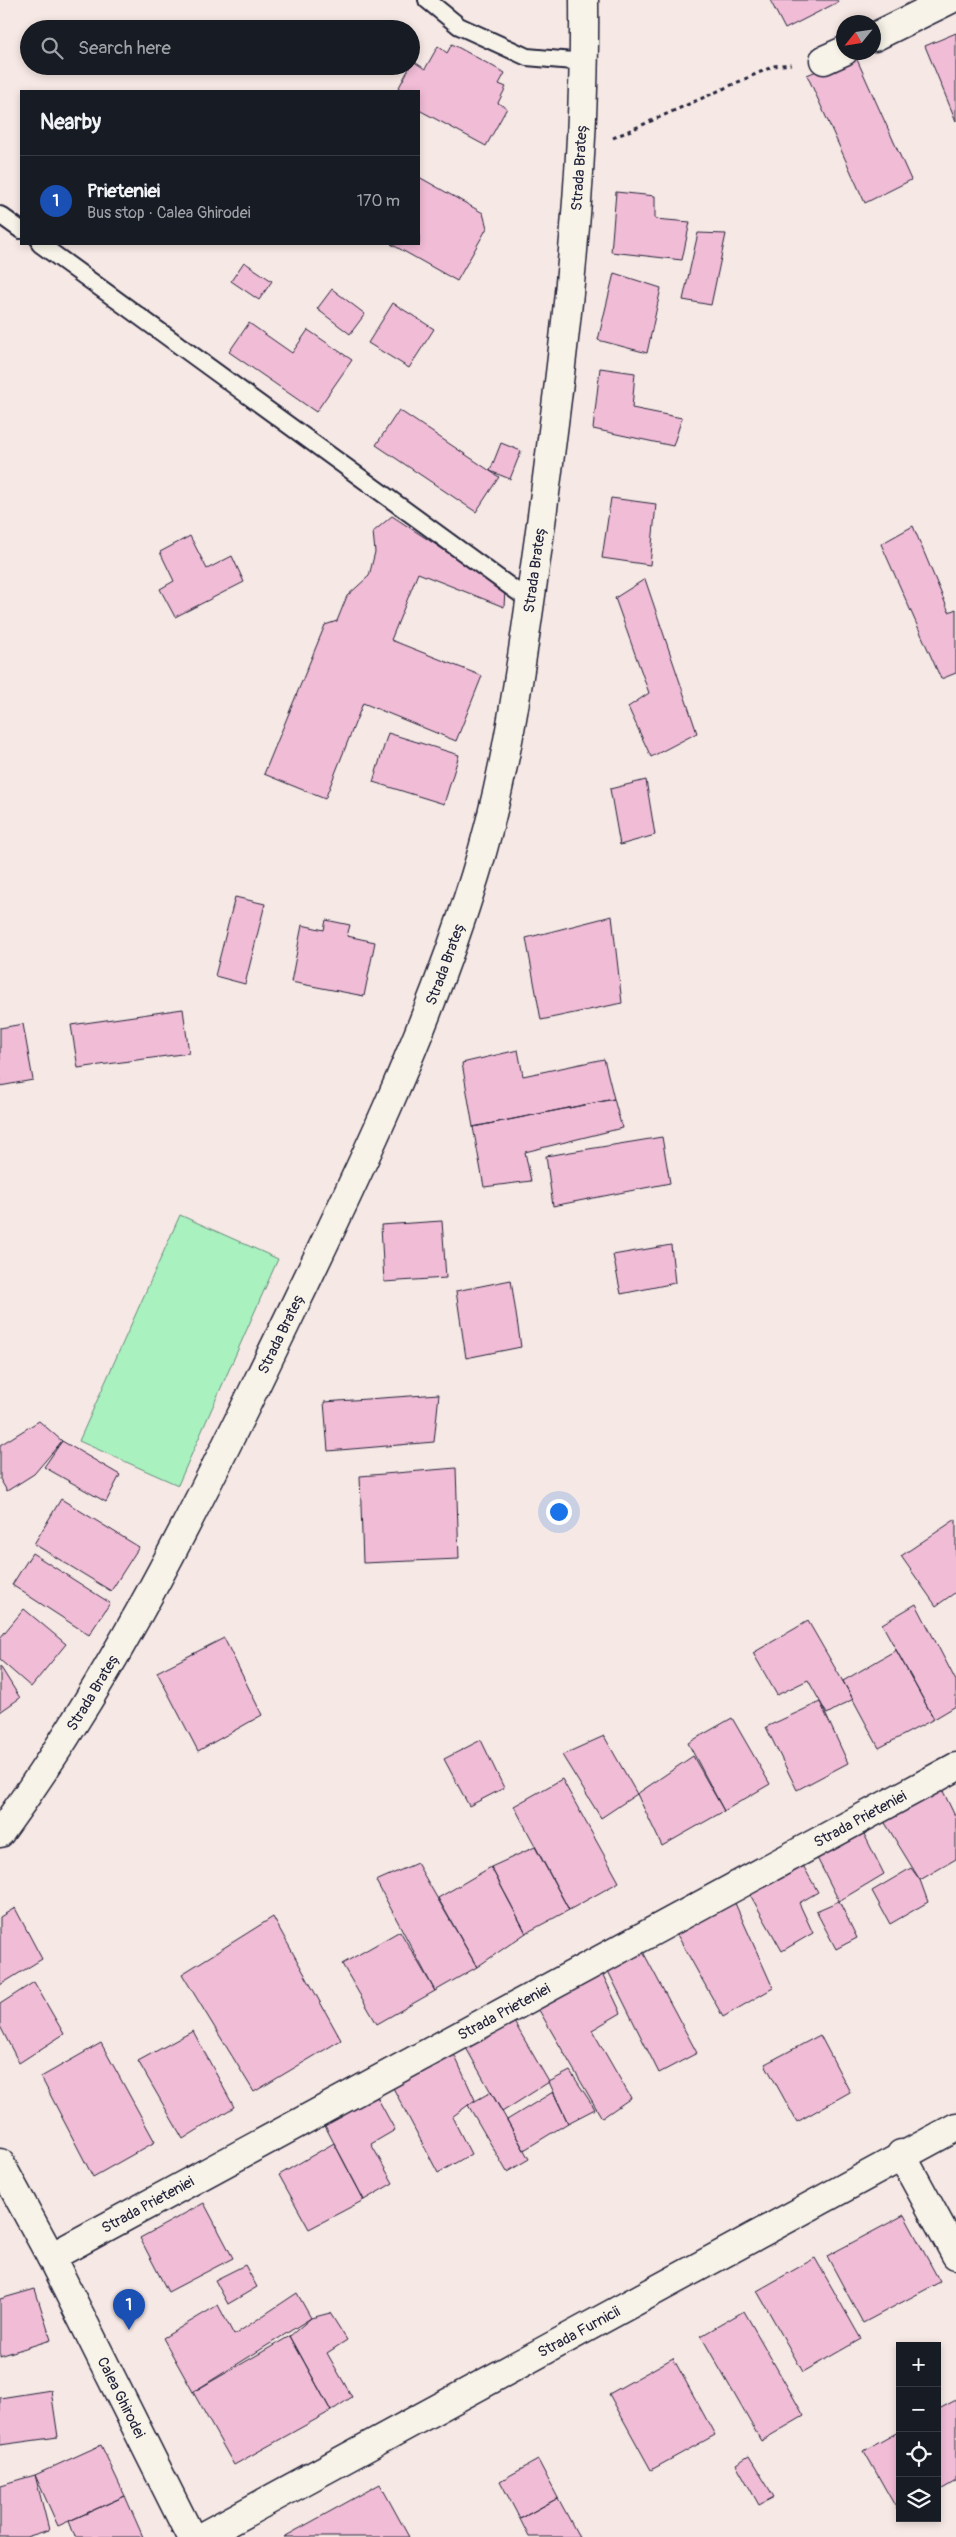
<!DOCTYPE html>
<html lang="en">
<head>
<meta charset="utf-8">
<style>
  body { margin:0; font-family:Pangolin,sans-serif; background:#242831; color:#f1f3f6 }
  .controls { position:absolute; right:15px; bottom:15px; display:grid; overflow:hidden; border-radius:0px; box-shadow:0 2px 8px #0003 }
  .controls button { width:45px; height:45px; display:grid; place-items:center; padding:0; border:0; border-bottom:1px solid #363941; background:#171b24; color:#f1f3f6; font:25px sans-serif }
  .compass { position:absolute; left:836px; top:15px; width:45px; height:45px; border-radius:50%; background:#171b24; box-shadow:0 2px 8px #0003; rotate:240deg }
  .you { position:absolute; left:558px; top:1511px; width:18px; height:18px; margin:-12px; border:4px solid #fff; border-radius:50%; background:#1a73e8; box-shadow:0 0 0 8px #1a73e833 }
  .badge { display:grid; place-items:center; width:32px; height:32px; border-radius:50%; background:#9495a2; color:#fff; font-size:16px; font-weight:700 }
  .pin { position:absolute; translate:-50% -41px; filter:drop-shadow(0 1px 2px #0008) }
  .pin::after { content:''; position:absolute; top:26px; width:18px; height:15px; background:inherit; clip-path:polygon(0 0,100% 0,50% 100%) }
  .list { margin:0; padding:0; list-style:none }
  h2 { display:flex; justify-content:space-between; align-items:center; height:65px; margin:0; padding:0 20px; font-size:21px }
  h2 small { font-size:16px; font-weight:400; color:#9ea1a6 }
  .list li { display:grid; grid-template-columns:32px 1fr auto; gap:15px; align-items:center; box-sizing:border-box; height:90px; padding:0 20px; border-top:1px solid #363941 }
  .list b { display:block; font-size:19px; white-space:nowrap }
  .list p { margin:0; font-size:16px; white-space:nowrap; color:#9ea1a6 }
  .list em { font-size:16px; font-style:normal; color:#9ea1a6 }
  .icon { flex:none; width:28px; height:28px; fill:none; stroke:currentColor; stroke-width:2; stroke-linecap:round; stroke-linejoin:round }
  .map { position:relative; flex:none; width:956px; height:2537px; overflow:hidden }
  .search { position:absolute; background:#171b24; box-shadow:0 2px 8px #0003; left:20px; top:20px; width:400px; height:55px; display:flex; align-items:center; gap:12px; box-sizing:border-box; padding:0 18px; border-radius:28px; color:#9ea1a6; font-size:19px }
  .panel { position:absolute; background:#171b24; box-shadow:0 2px 8px #0003; left:20px; top:90px; width:400px; height:155px; border-radius:0px }
  .map>svg:first-child { display:block }
</style>
</head>
<body>
<div class="map">
<svg width="956" height="2537" viewBox="0 0 956 2537">
  <rect width="100%" height="100%" fill="#f6e8e4"/>
  <filter id="ink" filterUnits="userSpaceOnUse"><feTurbulence type="fractalNoise" baseFrequency=".02" numOctaves="2"/><feDisplacementMap in="SourceGraphic" scale="10" xChannelSelector="R" yChannelSelector="G"/><feConvolveMatrix kernelMatrix="1 2 1 2 8 2 1 2 1" color-interpolation-filters="sRGB"/></filter>
  <g filter="url(#ink)">
    <path fill="#a9f1bf" stroke="#668a7d" d="M180,1215L278,1259L178,1485L79,1441Z"/>
    <path fill="#f1bcd6" stroke="#22223b" d="M770,0H837L838,2L785,29Z
      M956,33V121L925,46Z
      M452,44L505,73L499,84L506,87L498,103L507,108L486,146L419,110V91H397L413,61L425,69L438,46L447,53Z
      M855,55L911,180L865,203L807,75Z
      M419,177L483,213L487,228L457,281L391,244H419Z
      M616,192L655,196V219L690,222L682,260L611,252Z
      M698,233L726,234L711,305L683,300Z
      M244,262L272,281L259,300L231,281Z
      M614,273L661,288L647,353L598,340Z
      M332,289L365,314L350,334L317,309Z
      M393,303L434,329L409,368L368,343Z
      M249,323L292,353L308,330L352,360L316,412L229,352Z
      M600,368L635,373L632,408L682,418L673,446L593,429Z
      M399,410L499,477L476,512L376,445Z
      M501,443L521,451L510,479L490,471Z
      M611,498L656,504L650,565L602,558Z
      M392,516L505,590L504,607L418,573L391,640L482,676L456,741L363,703L325,799L264,774L325,625L337,621L347,596L369,576L375,552L373,532Z
      M913,526L949,612L956,609V673L941,679L881,544Z
      M190,536L207,569L232,556L244,582L175,617L160,589L174,581L160,552Z
      M645,579L697,733L651,757L628,707L649,693L615,598Z
      M388,733L459,755L444,804L373,782Z
      M646,780L655,835L620,845L610,789Z
      M235,897L265,904L245,984L215,976Z
      M612,916L622,1003L541,1020L526,938Z
      M326,920L350,925L347,936L375,942L364,996L291,982L302,925L324,930Z
      M183,1009L189,1053L78,1068L71,1025Z
      M23,1024L33,1080L0,1086V1028Z
      M518,1050L523,1076L604,1059L614,1099L473,1127L462,1063Z
      M614,1099L622,1128L525,1152L531,1181L484,1187L473,1127Z
      M662,1137L670,1183L553,1206L546,1156Z
      M442,1221L446,1278L384,1282L381,1225Z
      M671,1245L675,1283L621,1294L613,1255Z
      M511,1280L521,1347L466,1358L456,1291Z
      M439,1394L434,1442L328,1451L324,1402Z
      M39,1421L62,1441L34,1474L7,1491L0,1479V1445Z
      M62,1441L120,1475L106,1502L44,1467Z
      M456,1468L459,1559L363,1563L360,1476Z
      M61,1499L139,1547L111,1591L34,1544Z
      M956,1519V1592L936,1606L901,1556Z
      M32,1553L110,1603L89,1635L12,1585Z
      M916,1604L956,1681V1706L934,1719L882,1624Z
      M24,1609L66,1644L31,1687L0,1660V1638Z
      M808,1621L853,1699L827,1714L808,1680L777,1695L753,1653Z
      M224,1638L262,1715L198,1751L157,1672Z
      M896,1650L934,1719L879,1748L843,1681Z
      M0,1666L20,1698L0,1712Z
      M820,1702L848,1763L797,1790L766,1727Z
      M732,1718L770,1784L724,1811L688,1743Z
      M604,1736L637,1794L601,1818L562,1755Z
      M481,1740L504,1788L469,1806L444,1759Z
      M693,1756L724,1811L662,1846L637,1794Z
      M562,1779L619,1882L569,1910L514,1806Z
      M941,1787L956,1818V1859L920,1880L882,1818Z
      M862,1830L884,1874L839,1901L815,1854Z
      M535,1847L569,1910L526,1933L491,1867Z
      M801,1862L818,1892L799,1903L813,1933L782,1951L748,1891Z
      M417,1863L477,1967L435,1991L376,1881Z
      M491,1867L526,1933L477,1967L438,1898Z
      M911,1868L920,1880L928,1902L890,1924L872,1891Z
      M734,1901L773,1988L723,2017L675,1931Z
      M839,1901L857,1938L836,1949L816,1911Z
      M15,1908L42,1959L0,1985V1917Z
      M273,1917L341,2040L254,2092L182,1974Z
      M400,1931L435,1991L377,2024L342,1964Z
      M642,1950L697,2053L659,2073L608,1971Z
      M601,1971L621,2013L592,2030L631,2098L602,2118L536,2005Z
      M34,1982L64,2034L19,2063L0,2026V2004Z
      M513,2020L549,2082L502,2112L465,2046Z
      M193,2031L234,2107L183,2139L138,2061Z
      M820,2035L850,2092L797,2122L765,2064Z
      M101,2043L155,2142L93,2177L41,2077Z
      M453,2052L475,2100L452,2117L471,2154L438,2173L391,2084Z
      M570,2071L595,2109L568,2123L549,2082Z
      M491,2092L529,2159L507,2172L468,2105Z
      M553,2092L568,2123L524,2150L507,2120Z
      M377,2097L395,2130L371,2144L393,2183L364,2200L324,2124Z
      M334,2143L364,2200L309,2229L279,2175Z
      M204,2203L233,2258L168,2292L140,2238Z
      M904,2215L940,2282L863,2323L827,2256Z
      M815,2258L861,2339L803,2372L757,2291Z
      M245,2265L257,2287L228,2304L215,2280Z
      M35,2289L51,2340L0,2356V2299Z
      M297,2293L311,2318L193,2392L163,2338L218,2305L234,2335Z
      M744,2311L804,2416L761,2441L701,2336Z
      M330,2313L347,2340L327,2353L352,2397L331,2411L290,2336L311,2318Z
      M290,2336L331,2411L234,2465L193,2392Z
      M673,2358L715,2435L651,2470L609,2394Z
      M51,2390L58,2437L0,2445V2398Z
      M956,2400V2481L937,2492V2410Z
      M900,2431V2513H899L864,2451Z
      M101,2445L125,2496L58,2526L35,2475Z
      M749,2456L774,2497L759,2505L736,2464Z
      M538,2460L558,2498L520,2519L500,2481Z
      M35,2475L49,2530L26,2537H0V2485Z
      M380,2484L409,2537H284Z
      M125,2496L143,2537H75L69,2521Z
      M558,2498L579,2537H529L520,2519Z"/>
    <g fill="none" stroke-linecap="round" stroke-linejoin="round">
      <g stroke="#22223b" stroke-width="20">
        <path id="lane" d="M427,0L459,26L527,57L585,62
          M0,215L21,230
          M40,244L530,601"/>
      </g>
      <g stroke="#22223b" stroke-width="31">
        <g id="street">
          <path d="M874,37L949,0"/>
          <path d="M824,60L844,51"/>
          <path id="s1" d="M0,1833C103,1692 182,1537 258,1381C338,1215 421,1052 475,876C509,767 523,651 539,538C563,361 586,179 584,0"/>
          <path d="M901,2154L956,2255"/>
          <path id="s2" d="M51,2257L956,1767"/>
          <path id="s3" d="M201,2537L956,2127"/>
        </g>
      </g>
      <g stroke="#22223b" stroke-width="31">
        <g id="secondary">
          <path id="s4" d="M0,2163L51,2257L191,2537"/>
        </g>
      </g>
      <path stroke="#22223b" stroke-width="3" stroke-dasharray="4 4" stroke-linecap="butt" d="M613,138L774,66L791,64"/>
      <use href="#lane" stroke="#f7f3e8" stroke-width="16"/>
      <use href="#street" stroke="#f7f3e8" stroke-width="28"/>
      <use href="#secondary" stroke="#f7f3e8" stroke-width="28"/>
    </g>
  </g>
  <g text-anchor="middle" stroke-width="5" stroke-linejoin="round" paint-order="stroke">
    <g font-size="15" fill="#22223b" stroke="#f7f3e8">
      <text dy="5" stroke="none"><textPath href="#s1" startOffset="1789">Strada Brateș</textPath></text>
      <text dy="5" stroke="none"><textPath href="#s1" startOffset="1384">Strada Brateș</textPath></text>
      <text dy="5" stroke="none"><textPath href="#s1" startOffset="979">Strada Brateș</textPath></text>
      <text dy="5" stroke="none"><textPath href="#s1" startOffset="574">Strada Brateș</textPath></text>
      <text dy="5" stroke="none"><textPath href="#s1" startOffset="169">Strada Brateș</textPath></text>
      <text dy="5" stroke="none"><textPath href="#s2" startOffset="920">Strada Prieteniei</textPath></text>
      <text dy="5" stroke="none"><textPath href="#s2" startOffset="515">Strada Prieteniei</textPath></text>
      <text dy="5" stroke="none"><textPath href="#s2" startOffset="110">Strada Prieteniei</textPath></text>
      <text dy="5" stroke="none"><textPath href="#s3" startOffset="430">Strada Furnicii</textPath></text>
      <text dy="5" stroke="none"><textPath href="#s4" startOffset="264">Calea Ghirodei</textPath></text>
    </g>
  </g>
</svg>
<div class="controls">
<button>+</button>
<button>−</button>
<button><svg class="icon" aria-label="locate" viewBox="0 0 24 24"><circle cx="12" cy="12" r="6"/><path d="M12 2v4M12 18v4M2 12h4M18 12h4"/></svg></button>
<button><svg class="icon" aria-label="layers" viewBox="0 0 24 24"><path d="M12 4l9 5-9 5-9-5zM3 14l9 5 9-5"/></svg></button>
</div>
<svg class="compass" viewBox="-18 -18 36 36"><path d="M0-13l5 13h-10z" fill="#e53935"/><path d="M0 13l5-13h-10z" fill="#9ea1a6"/></svg>
<div class="you"></div>
<div class="pin badge" style="left:129px;top:2330px;background:#1a4fb4">1</div>
<div class="search"><svg class="icon" aria-label="search" viewBox="0 0 24 24"><circle cx="10" cy="10" r="6"/><path d="M15 15l6 6"/></svg>Search here</div>
<section class="panel">
<h2>Nearby<small></small></h2>
<ul class="list">
<li><span class="badge" style="background:#1a4fb4">1</span><div><b>Prieteniei</b><p>Bus stop · Calea Ghirodei</p></div><em>170 m</em></li>
</ul>
</section>
</div>
</body>
</html>
